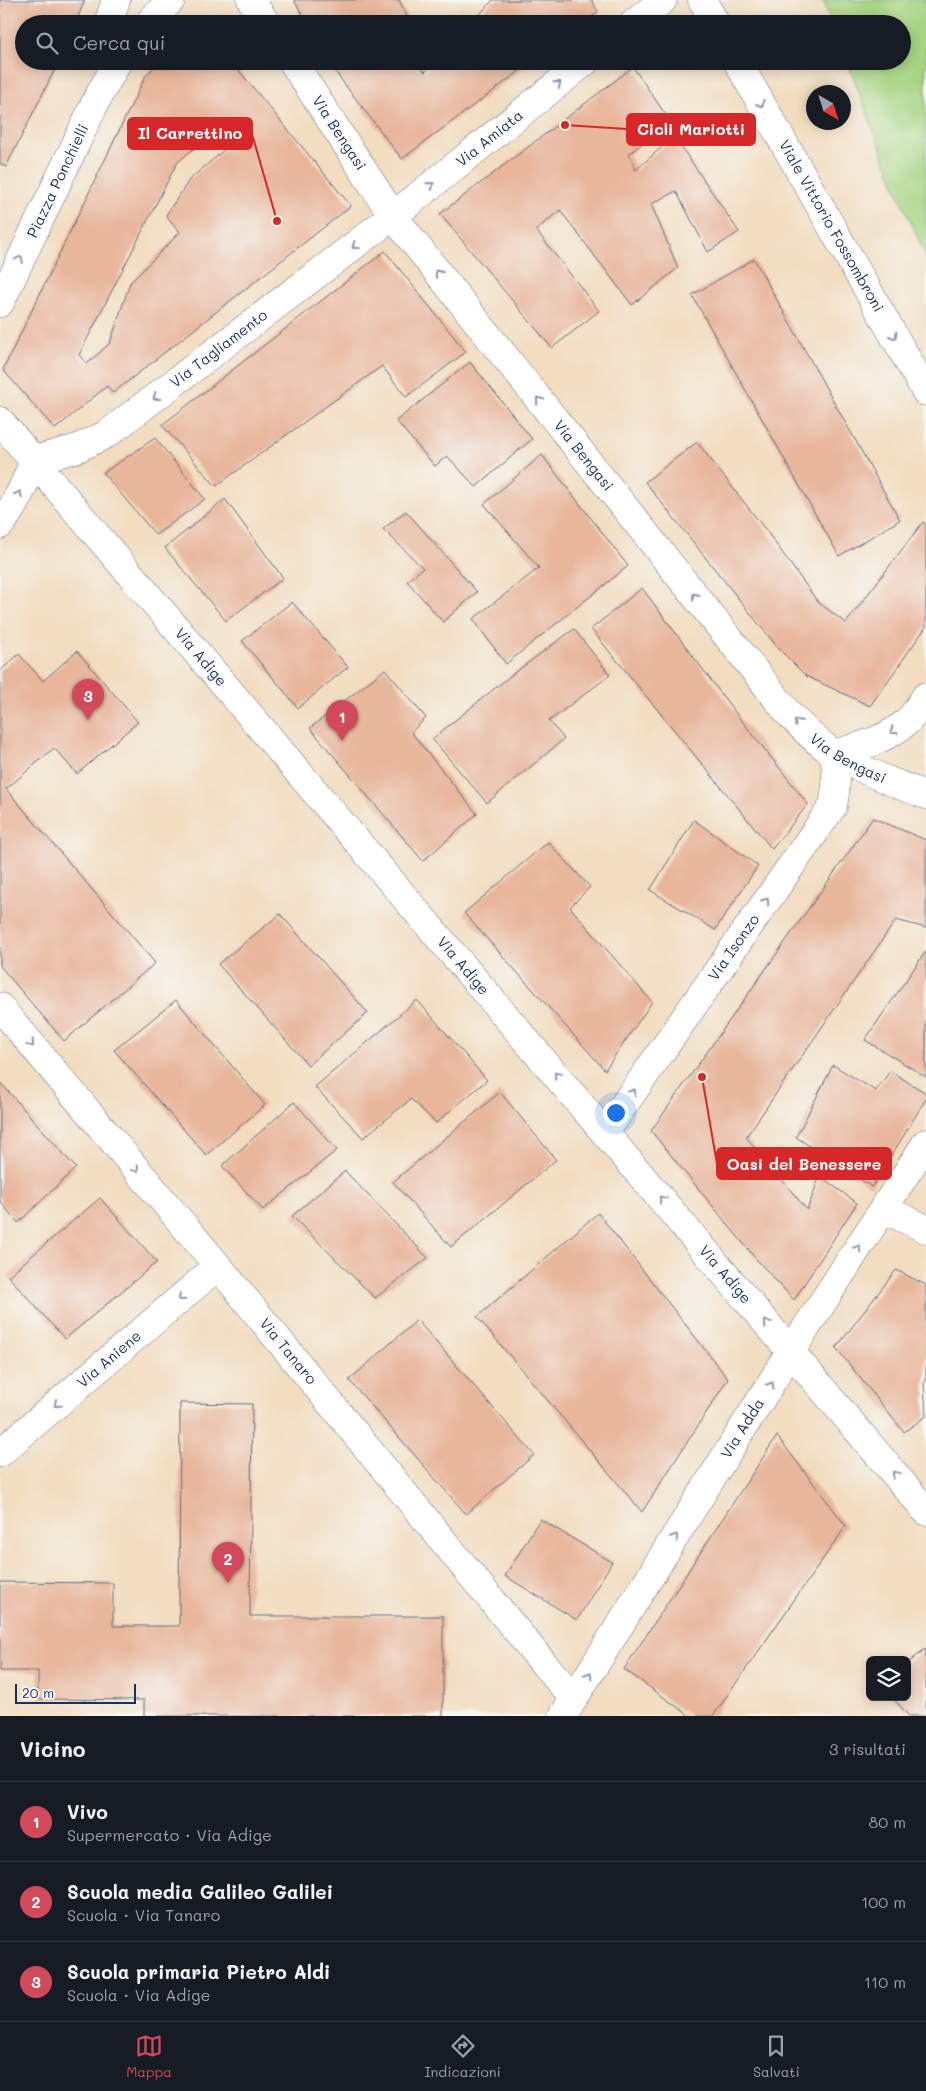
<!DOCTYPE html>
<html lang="it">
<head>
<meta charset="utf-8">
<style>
  body { margin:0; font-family:Mali,sans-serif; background:#242831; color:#f1f3f6 }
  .controls { position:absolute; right:15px; bottom:15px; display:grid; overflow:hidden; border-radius:8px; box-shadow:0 2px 12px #0003 }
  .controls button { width:45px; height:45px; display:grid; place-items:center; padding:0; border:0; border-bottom:1px solid #363941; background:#171b24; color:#f1f3f6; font:25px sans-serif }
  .compass { position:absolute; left:806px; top:85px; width:45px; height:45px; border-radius:50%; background:#171b24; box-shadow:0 2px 12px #0003; rotate:141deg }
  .scale { position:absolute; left:15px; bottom:12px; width:121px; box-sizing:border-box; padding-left:5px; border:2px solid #1b2f5e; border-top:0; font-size:14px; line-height:18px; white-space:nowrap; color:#1b2f5e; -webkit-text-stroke:4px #f6f6f2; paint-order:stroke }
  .you { position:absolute; left:615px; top:1112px; width:18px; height:18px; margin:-12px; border:4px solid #fff; border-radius:50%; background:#1a73e8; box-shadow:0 0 0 8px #1a73e833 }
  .badge { display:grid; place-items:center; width:32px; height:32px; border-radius:50%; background:#d1495b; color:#fff; font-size:16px; font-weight:700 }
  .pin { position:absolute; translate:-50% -41px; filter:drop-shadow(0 1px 2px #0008) }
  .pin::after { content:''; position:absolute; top:26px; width:18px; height:15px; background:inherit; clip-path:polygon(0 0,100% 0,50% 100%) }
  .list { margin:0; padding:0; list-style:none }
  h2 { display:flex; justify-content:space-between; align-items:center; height:65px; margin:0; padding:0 20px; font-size:21px }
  h2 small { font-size:16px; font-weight:400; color:#9ea1a6 }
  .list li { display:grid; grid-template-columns:32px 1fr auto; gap:15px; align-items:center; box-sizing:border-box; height:80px; padding:0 20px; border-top:1px solid #363941 }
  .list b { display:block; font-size:19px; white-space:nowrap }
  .list p { margin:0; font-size:16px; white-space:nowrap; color:#9ea1a6 }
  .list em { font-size:16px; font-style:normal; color:#9ea1a6 }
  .icon { flex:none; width:28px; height:28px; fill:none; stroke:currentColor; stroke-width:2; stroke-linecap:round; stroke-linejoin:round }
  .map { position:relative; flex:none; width:926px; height:1716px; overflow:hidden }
  .search { position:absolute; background:#171b24; box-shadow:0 2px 12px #0003; left:15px; right:15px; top:15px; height:55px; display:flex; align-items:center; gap:12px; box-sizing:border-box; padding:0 18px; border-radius:28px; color:#9ea1a6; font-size:19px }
  .sheet { height:305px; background:#171b24 }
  nav { display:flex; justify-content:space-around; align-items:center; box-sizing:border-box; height:70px; border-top:1px solid #363941; background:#171b24; font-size:14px; color:#9ea1a6 }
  nav a { display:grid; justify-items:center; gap:2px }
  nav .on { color:#d1495b }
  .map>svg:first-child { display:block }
</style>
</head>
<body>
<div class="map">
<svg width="926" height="1716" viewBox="0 0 926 1716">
  <rect width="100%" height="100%" fill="#f6f6f2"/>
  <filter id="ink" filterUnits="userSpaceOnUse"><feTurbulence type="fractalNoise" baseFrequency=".02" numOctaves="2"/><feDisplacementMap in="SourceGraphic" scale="10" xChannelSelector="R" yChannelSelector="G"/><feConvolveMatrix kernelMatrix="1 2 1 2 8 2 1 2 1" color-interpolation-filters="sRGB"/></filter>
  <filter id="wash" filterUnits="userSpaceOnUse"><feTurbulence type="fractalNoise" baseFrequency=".0096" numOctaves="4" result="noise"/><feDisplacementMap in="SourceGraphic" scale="20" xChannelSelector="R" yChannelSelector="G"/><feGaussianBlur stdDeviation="1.12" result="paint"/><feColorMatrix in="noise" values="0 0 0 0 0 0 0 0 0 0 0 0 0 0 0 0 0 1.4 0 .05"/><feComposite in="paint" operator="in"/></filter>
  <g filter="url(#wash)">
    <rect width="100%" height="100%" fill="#f2ddc0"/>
    <path fill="#a6d481" stroke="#608270" d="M823,0H926V256L898,193L847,61H902V24H832Z"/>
    <g id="blocks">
      <path fill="#e8b69b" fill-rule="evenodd" d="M0,0H85L75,24H24V61H59L6,167L0,164Z
        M294,0H399L411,24H308Z
        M493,0H592L598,12L583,24H471Z
        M159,61H231L351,206L113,393L107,386L55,429L3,370L145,77ZM216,129L230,145L190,179L166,215L180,232L130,283L110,343L87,364L79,355L177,163Z
        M330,61H417L425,72L435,61H533L402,159L339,77Z
        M633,67L670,121L629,154L636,170L674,136L739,232L708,252L676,191L651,204L678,268L632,305L560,210L536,230L599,311L552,348L440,214Z
        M385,251L466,352L406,397L382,366L216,486L162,425Z
        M754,259L900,520L839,556L692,295Z
        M470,362L532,439L476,487L447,456L435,466L396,421Z
        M155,438L205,499L156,535L103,473Z
        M697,442L768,533L818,602L846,623L923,522L926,524V627L870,706L806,676L778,648L645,482Z
        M542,455L628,566L506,664L473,619L539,568L484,504Z
        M225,499L283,578L226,621L165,548Z
        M406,511L477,592L443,622L407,581L423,568L383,529Z
        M642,588L731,707L808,804L772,849L591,629Z
        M292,602L348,667L298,708L242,641Z
        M574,629L610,675L549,721L564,739L487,803L432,739L510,676Z
        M77,651L138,722L77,774L54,748L6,789L155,963L64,1041L0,966V671L19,654L43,681Z
        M385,669L426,718L411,732L477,814L423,861L310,728Z
        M873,818L926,840V928L896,920L746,1137L807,1210L820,1176L857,1203L794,1300L756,1259L651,1131Z
        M694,820L758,866L715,930L650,890Z
        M548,842L590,887L570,907L652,1002L605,1070L464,913Z
        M280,914L368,1013L308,1065L218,964Z
        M926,951V1077L865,1040Z
        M176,1000L265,1105L206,1155L114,1050Z
        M417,1000L487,1080L436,1123L411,1099L363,1138L315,1087Z
        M833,1065L876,1091L890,1071L926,1093V1099L872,1187L796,1137Z
        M0,1082L76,1168L18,1223L0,1201Z
        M500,1092L556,1160L451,1247L393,1182Z
        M294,1102L337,1150L263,1210L222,1166Z
        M345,1171L428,1258L375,1298L292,1216Z
        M100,1198L157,1262L65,1339L8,1276Z
        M598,1213L728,1379L642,1512L477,1317Z
        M896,1270L926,1285V1380L924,1383L926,1416L904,1432L836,1348Z
        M417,1320L534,1455L466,1514L349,1380Z
        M180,1403L252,1404L250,1616H443V1716H144V1700L38,1699V1671H0V1582L113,1583V1626H179Z
        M777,1436L846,1526L713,1716H690L624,1669Z
        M540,1519L612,1562L577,1620L505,1576Z
        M926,1648V1716H909L892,1697H907V1664Z"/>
    </g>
  </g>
  <g filter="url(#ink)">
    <use href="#blocks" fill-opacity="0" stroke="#666c80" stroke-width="1"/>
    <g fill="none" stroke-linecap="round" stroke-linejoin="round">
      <g stroke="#666c80" stroke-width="29">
        <g id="street">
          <path d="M251,0L267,24"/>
          <path d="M702,0L716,24"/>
          <path d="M108,24L116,0"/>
          <path d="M148,24L171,0"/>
          <path d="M633,24L663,0"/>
          <path id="s1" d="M292,61L393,216L789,714C803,728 817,743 835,754C863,771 895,784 926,795"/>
          <path id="s2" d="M737,61L926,392"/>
          <path id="s3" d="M0,303L97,99L118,61"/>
          <path id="s4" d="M0,421L926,1511"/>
          <path id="s5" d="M0,525C16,505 25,483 34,460L78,448L107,434L393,216L586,61"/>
          <path d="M834,754C861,746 886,740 908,721C915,714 920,704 926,696"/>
          <path id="s6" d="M0,1007L218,1266L544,1664L574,1698"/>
          <path id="s7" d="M605,1132L833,806C837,788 837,772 834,754"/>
          <path d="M884,1209L926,1229"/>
          <path id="s8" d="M0,1453L218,1266"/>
          <path id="s9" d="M563,1716L791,1351L926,1143"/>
        </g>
      </g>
      <use href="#street" stroke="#fff" stroke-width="28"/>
    </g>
    <defs><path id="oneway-chevron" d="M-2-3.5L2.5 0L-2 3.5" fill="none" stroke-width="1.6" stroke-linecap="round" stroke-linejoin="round" transform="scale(1.25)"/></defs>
    <g stroke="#8d97ae">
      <use href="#oneway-chevron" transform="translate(558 84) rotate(-39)"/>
      <use href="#oneway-chevron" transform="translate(761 104) rotate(60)"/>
      <use href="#oneway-chevron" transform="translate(431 185) rotate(-39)"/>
      <use href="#oneway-chevron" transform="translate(355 246) rotate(143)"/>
      <use href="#oneway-chevron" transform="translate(20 259) rotate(-65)"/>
      <use href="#oneway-chevron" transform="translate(438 273) rotate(-128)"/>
      <use href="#oneway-chevron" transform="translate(894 336) rotate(60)"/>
      <use href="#oneway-chevron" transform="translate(156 397) rotate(143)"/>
      <use href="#oneway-chevron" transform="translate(539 400) rotate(-128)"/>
      <use href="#oneway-chevron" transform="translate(19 494) rotate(-63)"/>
      <use href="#oneway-chevron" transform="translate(695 596) rotate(-128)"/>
      <use href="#oneway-chevron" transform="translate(797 722) rotate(-133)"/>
      <use href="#oneway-chevron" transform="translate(893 731) rotate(145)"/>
      <use href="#oneway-chevron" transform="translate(766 901) rotate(-55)"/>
      <use href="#oneway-chevron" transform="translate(31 1044) rotate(50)"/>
      <use href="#oneway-chevron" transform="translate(557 1075) rotate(-130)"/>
      <use href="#oneway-chevron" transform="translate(633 1092) rotate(-55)"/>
      <use href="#oneway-chevron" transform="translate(136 1169) rotate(50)"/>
      <use href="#oneway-chevron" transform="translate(662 1199) rotate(-130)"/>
      <use href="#oneway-chevron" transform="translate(858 1248) rotate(-57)"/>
      <use href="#oneway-chevron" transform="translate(181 1298) rotate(139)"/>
      <use href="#oneway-chevron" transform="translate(767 1323) rotate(-130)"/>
      <use href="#oneway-chevron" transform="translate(771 1385) rotate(-58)"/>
      <use href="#oneway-chevron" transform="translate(57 1404) rotate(139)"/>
      <use href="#oneway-chevron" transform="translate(895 1474) rotate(-130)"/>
      <use href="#oneway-chevron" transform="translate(675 1537) rotate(-58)"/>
      <use href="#oneway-chevron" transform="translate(589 1675) rotate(-58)"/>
    </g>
  </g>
  <g text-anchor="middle" stroke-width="4" stroke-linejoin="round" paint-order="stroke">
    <g font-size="15" fill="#1b2f5e" stroke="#f6f6f2">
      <text dy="5" stroke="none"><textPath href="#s1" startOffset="86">Via Bengasi</textPath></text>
      <text dy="5" stroke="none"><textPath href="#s5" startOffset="635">Via Amiata</textPath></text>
      <text dy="5" stroke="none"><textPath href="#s3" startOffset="135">Piazza Ponchielli</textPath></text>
      <text dy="5" stroke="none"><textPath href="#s2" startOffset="190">Viale Vittorio Fossombroni</textPath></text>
      <text dy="5" stroke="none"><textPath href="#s5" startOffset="292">Via Tagliamento</textPath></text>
      <text dy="5" stroke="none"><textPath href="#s1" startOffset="491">Via Bengasi</textPath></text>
      <text dy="5" stroke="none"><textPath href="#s4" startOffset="310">Via Adige</textPath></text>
      <text dy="5" stroke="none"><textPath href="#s1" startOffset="896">Via Bengasi</textPath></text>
      <text dy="5" stroke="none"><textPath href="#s7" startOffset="225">Via Isonzo</textPath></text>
      <text dy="5" stroke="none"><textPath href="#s4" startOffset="715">Via Adige</textPath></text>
      <text dy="5" stroke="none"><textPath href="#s4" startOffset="1120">Via Adige</textPath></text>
      <text dy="5" stroke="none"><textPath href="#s6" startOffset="449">Via Tanaro</textPath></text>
      <text dy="5" stroke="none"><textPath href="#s8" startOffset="144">Via Aniene</textPath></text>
      <text dy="5" stroke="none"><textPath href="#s9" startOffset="339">Via Adda</textPath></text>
    </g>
  </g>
  <path fill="none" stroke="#d62828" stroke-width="2" d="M565 125L627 129M277 221L252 134M702 1077L717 1164"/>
  <g fill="#d62828" stroke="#f6f6f2" stroke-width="2">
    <circle cx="565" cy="125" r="5"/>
    <circle cx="277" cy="221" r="5"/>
    <circle cx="702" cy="1077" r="5"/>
  </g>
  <g fill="#d62828" stroke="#d62828" stroke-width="2">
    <rect x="627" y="114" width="128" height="31" rx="5"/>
    <rect x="128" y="118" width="124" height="31" rx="5"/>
    <rect x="717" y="1148" width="174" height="31" rx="5"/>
  </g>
  <g font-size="16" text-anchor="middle" font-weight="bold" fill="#fff">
    <text x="691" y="135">Cicli Mariotti</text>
    <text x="190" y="139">Il Carrettino</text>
    <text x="804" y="1170">Oasi del Benessere</text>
  </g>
</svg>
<div class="controls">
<button><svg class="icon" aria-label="layers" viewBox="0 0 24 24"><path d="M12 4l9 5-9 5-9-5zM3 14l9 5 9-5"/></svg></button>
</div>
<svg class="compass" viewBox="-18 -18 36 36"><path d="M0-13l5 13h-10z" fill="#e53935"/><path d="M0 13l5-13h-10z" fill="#9ea1a6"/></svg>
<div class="scale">20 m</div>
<div class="you"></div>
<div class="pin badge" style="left:342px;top:741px">1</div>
<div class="pin badge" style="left:228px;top:1583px">2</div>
<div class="pin badge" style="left:88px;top:720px">3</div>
<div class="search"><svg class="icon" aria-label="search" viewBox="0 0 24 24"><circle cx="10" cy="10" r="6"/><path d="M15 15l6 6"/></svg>Cerca qui</div>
</div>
<section class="sheet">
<h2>Vicino<small>3 risultati</small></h2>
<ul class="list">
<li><span class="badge">1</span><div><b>Vivo</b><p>Supermercato · Via Adige</p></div><em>80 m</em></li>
<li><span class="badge">2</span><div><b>Scuola media Galileo Galilei</b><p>Scuola · Via Tanaro</p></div><em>100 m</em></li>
<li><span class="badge">3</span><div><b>Scuola primaria Pietro Aldi</b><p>Scuola · Via Adige</p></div><em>110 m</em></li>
</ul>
</section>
<nav>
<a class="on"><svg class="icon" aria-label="map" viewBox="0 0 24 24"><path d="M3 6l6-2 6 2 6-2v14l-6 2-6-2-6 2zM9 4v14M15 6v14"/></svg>Mappa</a>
<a><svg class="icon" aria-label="directions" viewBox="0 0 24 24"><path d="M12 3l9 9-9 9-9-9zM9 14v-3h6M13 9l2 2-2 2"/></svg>Indicazioni</a>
<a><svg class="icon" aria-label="saved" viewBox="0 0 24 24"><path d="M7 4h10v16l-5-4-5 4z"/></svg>Salvati</a>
</nav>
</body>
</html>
